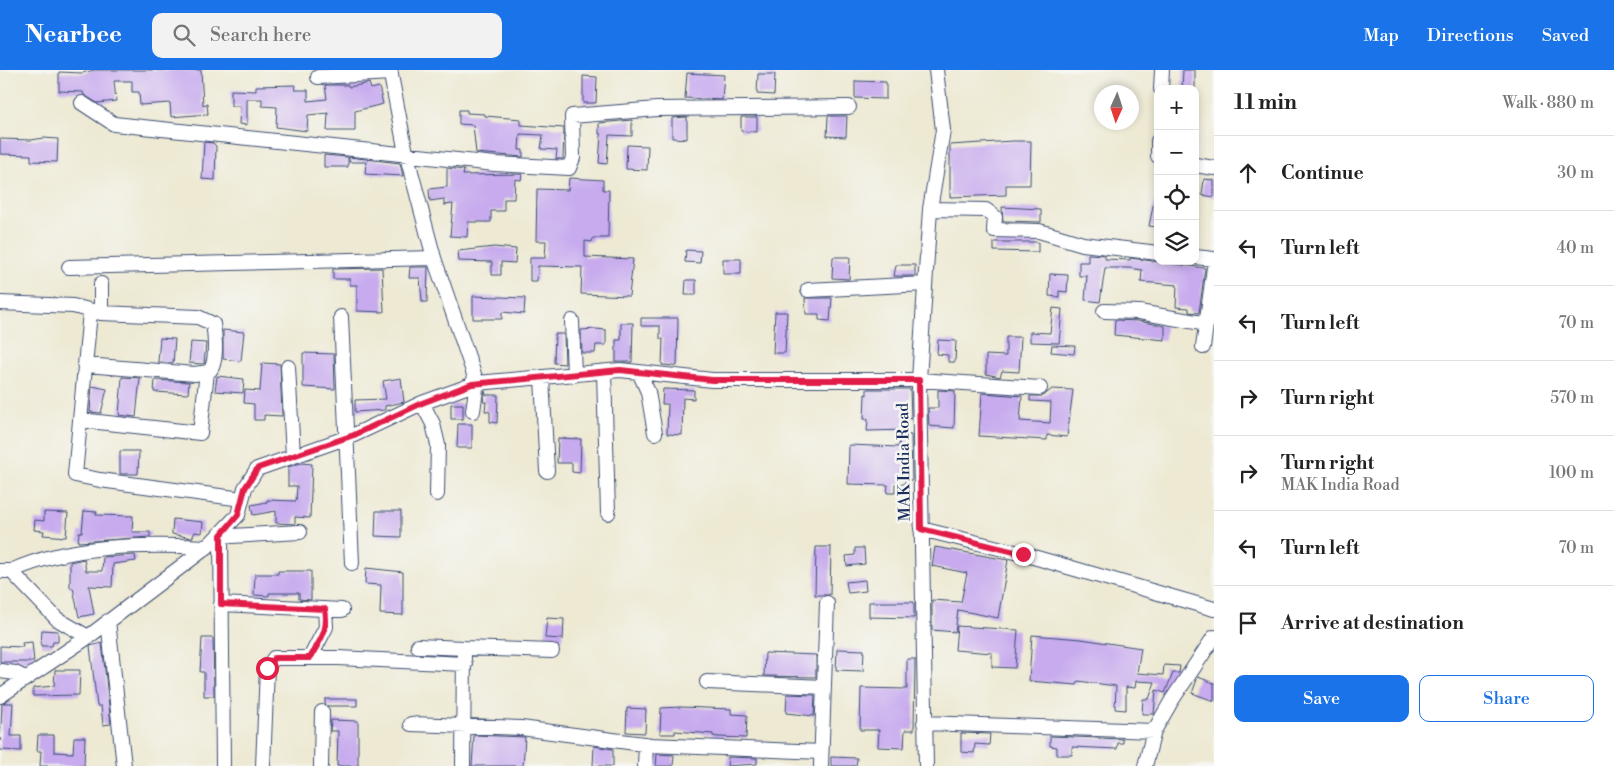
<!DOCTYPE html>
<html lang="en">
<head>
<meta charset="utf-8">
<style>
  body { margin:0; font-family:"Libre Bodoni",serif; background:#f2f2f2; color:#222 }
  .controls { position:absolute; right:15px; top:15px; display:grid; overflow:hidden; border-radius:10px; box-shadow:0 2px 8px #0003 }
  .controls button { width:45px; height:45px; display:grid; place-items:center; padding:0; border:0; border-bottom:1px solid #e0e0e0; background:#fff; color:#222; font:25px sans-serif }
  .compass { position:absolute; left:1094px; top:15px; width:45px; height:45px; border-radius:50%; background:#fff; box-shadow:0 2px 8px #0003; rotate:183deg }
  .stop { position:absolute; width:15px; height:15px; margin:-11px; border:4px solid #e11d48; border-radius:50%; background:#fff }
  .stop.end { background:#e11d48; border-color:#fff; box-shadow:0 1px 5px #0008 }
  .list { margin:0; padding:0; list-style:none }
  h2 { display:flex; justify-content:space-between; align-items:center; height:65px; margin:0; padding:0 20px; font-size:21px }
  h2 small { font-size:16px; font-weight:400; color:#767676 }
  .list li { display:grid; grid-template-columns:32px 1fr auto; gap:15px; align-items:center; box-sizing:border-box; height:75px; padding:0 20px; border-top:1px solid #e0e0e0 }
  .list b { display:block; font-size:19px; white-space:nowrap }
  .list p { margin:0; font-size:16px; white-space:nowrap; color:#767676 }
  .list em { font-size:16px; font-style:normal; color:#767676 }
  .actions { display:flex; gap:10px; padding:15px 20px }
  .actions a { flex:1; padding:11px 0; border:1px solid #1a73e8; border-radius:10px; text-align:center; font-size:18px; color:#1a73e8 }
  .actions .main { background:#1a73e8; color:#fff }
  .icon { flex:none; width:28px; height:28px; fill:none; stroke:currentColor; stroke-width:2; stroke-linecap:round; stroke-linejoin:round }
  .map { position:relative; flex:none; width:1214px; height:696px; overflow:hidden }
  header { display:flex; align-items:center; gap:30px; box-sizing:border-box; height:70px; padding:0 25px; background:#1a73e8; color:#fff }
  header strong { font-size:24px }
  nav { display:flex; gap:28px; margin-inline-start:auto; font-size:18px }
  .search { width:350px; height:45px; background:#f2f2f2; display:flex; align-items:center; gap:12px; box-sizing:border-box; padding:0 18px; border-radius:10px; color:#767676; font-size:19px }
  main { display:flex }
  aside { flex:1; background:#fff }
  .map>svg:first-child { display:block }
</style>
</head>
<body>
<header>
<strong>Nearbee</strong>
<div class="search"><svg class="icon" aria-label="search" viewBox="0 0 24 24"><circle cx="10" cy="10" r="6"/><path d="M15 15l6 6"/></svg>Search here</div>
<nav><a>Map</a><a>Directions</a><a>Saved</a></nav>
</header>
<main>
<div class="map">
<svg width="1214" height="696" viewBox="0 0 1214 696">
  <rect width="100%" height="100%" fill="#f6f6f2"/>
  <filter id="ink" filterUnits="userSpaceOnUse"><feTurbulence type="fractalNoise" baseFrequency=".02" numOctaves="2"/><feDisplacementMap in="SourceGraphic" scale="10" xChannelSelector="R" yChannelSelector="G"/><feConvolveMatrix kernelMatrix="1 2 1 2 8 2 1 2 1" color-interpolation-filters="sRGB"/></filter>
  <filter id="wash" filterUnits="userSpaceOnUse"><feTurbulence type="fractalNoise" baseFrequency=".0096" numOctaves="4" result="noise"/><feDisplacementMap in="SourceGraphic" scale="20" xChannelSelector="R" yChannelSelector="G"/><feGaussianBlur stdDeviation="1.12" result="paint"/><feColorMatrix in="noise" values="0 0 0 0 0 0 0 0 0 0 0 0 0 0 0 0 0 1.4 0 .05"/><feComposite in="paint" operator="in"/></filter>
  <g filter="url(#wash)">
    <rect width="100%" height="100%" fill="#ede9d3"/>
    <g id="blocks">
      <path fill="#c7abee" d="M94,0H201L203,35L207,34L208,44L171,47L170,33L140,35L139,22H132V11H114L116,31L97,33L84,25L83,22L59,21V2L82,3Z
        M1183,0H1195V19H1182Z
        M687,3L724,5L722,30L685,28Z
        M758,4H775L774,25L757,24Z
        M583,6L597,7L596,33H583Z
        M855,11L886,12V29L855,28Z
        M369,13L371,19L379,17L383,34L355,41V61H327L328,43L308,45L307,61L276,57L277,37L262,36V29H247V55L239,54L240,36H231V20L256,21V16L296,15L295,20H308V31L327,29L325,15H348L349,17Z
        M459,40H467V43L485,44V46L521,49V55L564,58L563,89H556L557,80L541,79L543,65L520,64L519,80H523V87L476,83L473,55L459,54Z
        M828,46H847L846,67L827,66Z
        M687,47V69L672,68V48Z
        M741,47H757V62L741,61Z
        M632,50V66L609,65L607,94L599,93L601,64H599V53Z
        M44,68L58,69L57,92L31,91V85L0,84V69L31,70Z
        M1013,71H1031L1030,115H1006V125L950,127V75Z
        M204,72L213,73L216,76L215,110L202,109Z
        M627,75L648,76L647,100L626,99Z
        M324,85L348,87V97H324Z
        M349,87L400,93L403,106L365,104L366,92H349Z
        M447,98L464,100L463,105L522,104L521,110L515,109L514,129H504V141H491V152H468L467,167L450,166L453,134L444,135V129L430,131L429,119L447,117Z
        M569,108L603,110V120H609L608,168H593L592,172L585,171V187L633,189L629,226L581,224L582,197L538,196L537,211H530V188H545L546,171H536L537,119L568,120Z
        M1204,109L1214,110V127L1202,125Z
        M1154,131L1158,132V157L1149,156Z
        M1002,137L1041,139V152L1003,151Z
        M994,172H1038V182L994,181Z
        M494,177L516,179L515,193L501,192V205H492V192L459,191L458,181Z
        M686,180L701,181L700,193L685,192Z
        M1088,184L1105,185V189L1130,190V188L1205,198L1199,243L1189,242V238L1176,237L1177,215L1141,212L1142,200L1129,198H1105L1100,232L1085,230L1087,206H1079V192H1088Z
        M833,187H850L849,209L832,208Z
        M723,189H741V204H723Z
        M896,195H915V206H894Z
        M410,197H428L427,232H422L420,208H409Z
        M382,198L384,242L357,241V215H350V209H333V199Z
        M1050,204L1068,205L1067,222L1059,221V227L1049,226Z
        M686,210H696V225H685Z
        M473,226L525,228L524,244L502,242V249H473Z
        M805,228H832L830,251L819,250V244H806Z
        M1053,238L1062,239L1059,273L1030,272V262L1050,263Z
        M775,242H787L785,283H773Z
        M641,248H678L677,296L662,295L663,269H660V256H641Z
        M1115,250L1138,251L1165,256V270L1114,265Z
        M621,253H633L632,292H616V270H621Z
        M596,259L606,260V275H596L595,283H582L581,260Z
        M223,260L244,262L241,291L223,289Z
        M555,264H564L565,294L554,293Z
        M1006,267H1021L1019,302L1002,301L1000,307L986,304V285L1006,286Z
        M160,268L175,269L173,293L158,292Z
        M938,270L956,271L955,292H948V285L937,284Z
        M191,272L206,273L204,294L189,293Z
        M1052,275L1075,276L1074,284L1051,282Z
        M303,283L334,284L335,319L303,317Z
        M262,293L280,294L282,346L264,345V350H254V334L244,333L245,320L260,321Z
        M217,306L244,309L243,323L215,321Z
        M122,307L140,308L136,347L119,345Z
        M401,308L404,332L385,336V340L355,342V330L386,329L383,311Z
        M155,310L189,312L188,324L154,322Z
        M92,316L107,319L101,343L90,342Z
        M663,319L694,320V329L683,328L682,365L667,364L668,334H662Z
        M867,319H910L911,349L907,348V360L867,361L868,349H864L865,324L867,325Z
        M1052,319L1073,320L1067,367L1047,365V370L979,366L982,323L1022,326L1020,351L1050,353L1051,332L1030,331V326H1043Z
        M938,320L955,321L954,358L929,356L928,338H938Z
        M485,321L486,325H498L497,353L490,352V342L485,341L486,332H483Z
        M451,334H463V349H451Z
        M458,354H472V378H457Z
        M900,364L911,365L912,410H905V414H895V423H887L888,415L848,414L849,375L899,377Z
        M558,368L581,369L580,403L572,402V393H557Z
        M120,381H139L138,404H120Z
        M301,393L312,394L310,448L295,447V454L276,453V441L253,445L251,435L267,432V430L296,431L297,416H288V397Z
        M84,441L97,442L96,445L133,446L132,462H150V467L78,472L79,462H82Z
        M376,441H401V467L375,466Z
        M44,442L68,443L66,467L43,465L44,461L34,460L35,450L44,451Z
        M173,449L203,452L202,463L195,462L192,468L172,464Z
        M816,477H831L830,525H815Z
        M935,477L1008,490L998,548L958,540L955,562L932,560V530L961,532L967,503L932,496Z
        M855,478H864L865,494L847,496L846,486L855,485Z
        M135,485L136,491L113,494L112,517L89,516L94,544L79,547L73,518H70V492L84,489L86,501H102L103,487Z
        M366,498L403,502V545L380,544L381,515L365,514Z
        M278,501H311V530L299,529V523H269V526L254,525L255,504H278Z
        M865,510L866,521L848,523L846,512Z
        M869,532H914V548L869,547Z
        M547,548L564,549L563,569L545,568Z
        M957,556L1018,560L1015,598L992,597V583L955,580Z
        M42,560L58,561V572H53L52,576H41Z
        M1032,565L1081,569L1141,578L1137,603L1163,605L1164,595L1180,596L1179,603H1173L1165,623L1156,620L1154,644H1142L1143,629H1149L1155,612L1136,611L1135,618L1126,617V640L1115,639L1116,616L1078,611L1077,615L1029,611Z
        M202,568H213L214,626H204V602H200Z
        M32,572L34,592H0V576L23,577L22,573Z
        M102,573L111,654L103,655L101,636H97L90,576Z
        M837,579L864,580L863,601L836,600Z
        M765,583L816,585V607L764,606Z
        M907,589H915L914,660H905L904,678L878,677L879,660H860L861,618L907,619Z
        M55,600H80L79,625L33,626V618L54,616Z
        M1198,607L1214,613V631L1192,623Z
        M787,624L815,625L814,646L786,643Z
        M325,629H357V636H328L325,634Z
        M5,633H13L11,666H21V681L0,680L2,634Z
        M680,637L731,639V644L747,645L746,668L718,667L713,666V664L675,661V664H660L661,638Z
        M627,638L646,639L645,663L626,662Z
        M331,650L358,651V696H337L338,661H330Z
        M961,663L990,664L989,675L975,674L974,683L961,682Z
        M38,665H54V682L73,683L74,667H85L84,696H40L41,681H37Z
        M474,665L525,667L523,696H472Z
        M1050,666L1123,669V673H1118L1117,679L1072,677V685H1057V677L1050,676Z
        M594,676L613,679V696H593Z
        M657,684L674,685L673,696H656Z
        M728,687L757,688V694L727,696Z
        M831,687L857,688L856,696H831Z"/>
    </g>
  </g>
  <g filter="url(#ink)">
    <use href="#blocks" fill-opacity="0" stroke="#3a4b70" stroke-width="1"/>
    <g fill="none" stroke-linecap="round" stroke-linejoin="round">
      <g stroke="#3a4b70" stroke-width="16">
        <path id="minor" d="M318,7L391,3
          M1161,19L1162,0
          M82,33L114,54L495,94L569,98L573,88L572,46L657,39L849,37
          M1158,71V86
          M1195,95L1214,98
          M930,139L986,140L995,147L994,160L1039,161L1083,174L1158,183
          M1195,187L1214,189
          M69,197L434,188
          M808,220L925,214
          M0,233L73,236L101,243L198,247L213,254C215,264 218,296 208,302C205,303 199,303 195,304L86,295
          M1104,241L1139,242L1207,254
          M90,242L75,405L100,410L242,429
          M101,243V214
          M341,247L352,493
          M572,251L574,305
          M1203,277L1214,198
          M288,297L293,385
          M604,302L608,443
          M639,302L648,322L655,363
          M542,308L547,401
          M472,313L476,319L473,341
          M477,313L620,300L712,310H919L1040,318
          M422,333L433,354L438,375L437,424
          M80,350L200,363L207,302
          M921,459L1023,484L1214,539
          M222,464L232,466L300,462
          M221,465L223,696
          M0,501H11L57,549L88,567
          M11,501C71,474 143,474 207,477
          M221,534L342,540
          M108,551L124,696
          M418,576L464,578
          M310,588L326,557L325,539
          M0,601L15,603L25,608
          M707,612L824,617
          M0,626L88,567L207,477L238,445L245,418L257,399L354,365L422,333L477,313L434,188L406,83L390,0
          M924,653L1154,661
          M411,654L521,658L651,675L821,682
          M263,696L267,598L274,588H338L465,594
          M321,696L322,642
          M463,696L464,578L552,581
          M645,696L646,674
          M821,696L827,533
          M926,696L919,310L930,139L943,60L936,0
          M1145,696L1154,661L1172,630L1214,567"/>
      </g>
      <use href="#minor" stroke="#fff" stroke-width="14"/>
    </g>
  </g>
  <g fill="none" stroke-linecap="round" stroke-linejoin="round" filter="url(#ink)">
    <path stroke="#e11d48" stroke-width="6" d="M267,598L274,588H310C320,570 329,561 325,539L221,534V465L238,445L245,418L258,398L354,365L422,333L472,314L620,300L712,310H919L921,459L1023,484"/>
  </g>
  <g text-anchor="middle" stroke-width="5" stroke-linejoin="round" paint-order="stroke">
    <g font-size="16" fill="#1b2f5e" stroke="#f6f6f2">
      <text transform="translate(903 392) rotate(-91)" y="6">MAK India Road</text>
    </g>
  </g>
</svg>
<div class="controls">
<button>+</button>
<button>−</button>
<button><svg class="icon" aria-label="locate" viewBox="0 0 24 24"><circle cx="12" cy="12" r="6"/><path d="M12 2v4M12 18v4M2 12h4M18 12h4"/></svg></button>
<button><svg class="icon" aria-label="layers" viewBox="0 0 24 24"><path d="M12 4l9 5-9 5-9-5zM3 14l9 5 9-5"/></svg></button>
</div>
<svg class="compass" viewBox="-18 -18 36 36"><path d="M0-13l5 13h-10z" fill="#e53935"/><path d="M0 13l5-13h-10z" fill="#767676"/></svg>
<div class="stop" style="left:267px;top:598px"></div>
<div class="stop end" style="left:1023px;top:484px"></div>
</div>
<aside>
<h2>11 min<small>Walk · 880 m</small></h2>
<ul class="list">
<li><svg class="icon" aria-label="ahead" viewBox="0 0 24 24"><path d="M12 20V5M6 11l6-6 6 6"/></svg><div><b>Continue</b></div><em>30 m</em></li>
<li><svg class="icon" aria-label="left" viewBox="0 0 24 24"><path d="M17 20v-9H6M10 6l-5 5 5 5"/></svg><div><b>Turn left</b></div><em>40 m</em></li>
<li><svg class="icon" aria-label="left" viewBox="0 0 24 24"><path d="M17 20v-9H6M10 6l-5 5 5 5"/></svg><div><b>Turn left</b></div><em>70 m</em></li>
<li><svg class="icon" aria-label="right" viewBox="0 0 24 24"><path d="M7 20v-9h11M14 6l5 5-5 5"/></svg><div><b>Turn right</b></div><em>570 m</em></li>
<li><svg class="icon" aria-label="right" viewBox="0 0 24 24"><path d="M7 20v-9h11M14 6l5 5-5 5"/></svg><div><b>Turn right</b><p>MAK India Road</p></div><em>100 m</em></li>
<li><svg class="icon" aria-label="left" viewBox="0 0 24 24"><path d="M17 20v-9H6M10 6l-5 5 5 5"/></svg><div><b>Turn left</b></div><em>70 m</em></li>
<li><svg class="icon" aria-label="arrive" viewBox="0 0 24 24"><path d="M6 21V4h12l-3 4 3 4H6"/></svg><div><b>Arrive at destination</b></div></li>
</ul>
<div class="actions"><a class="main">Save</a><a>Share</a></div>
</aside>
</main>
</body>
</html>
